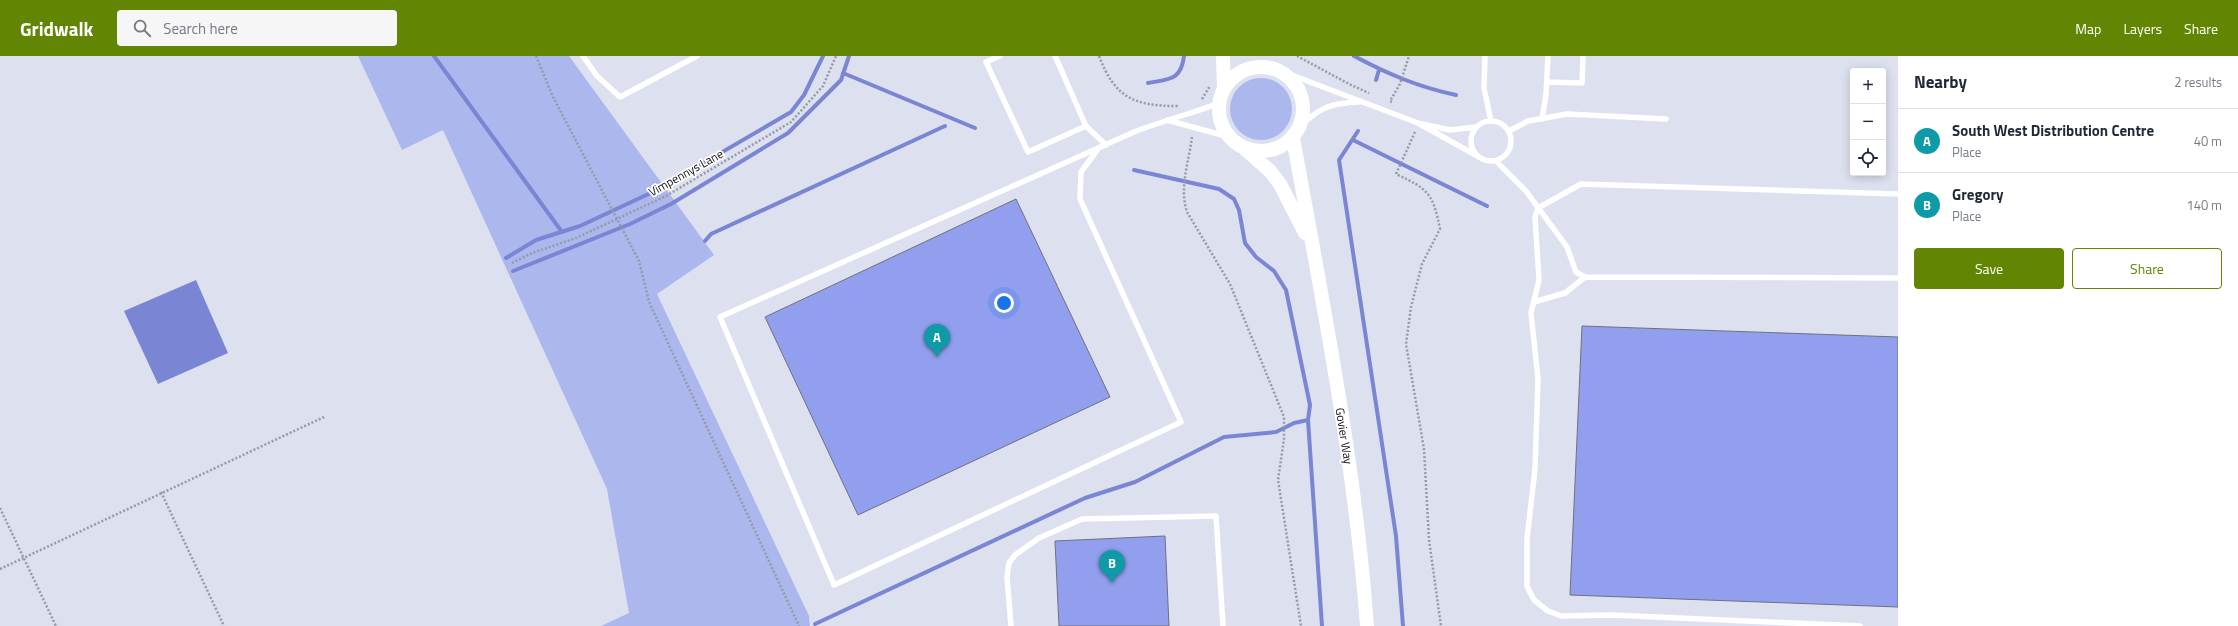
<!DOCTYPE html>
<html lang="en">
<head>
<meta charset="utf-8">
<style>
  body { margin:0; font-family:"Titillium Web",sans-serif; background:#f6f6f7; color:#1f2937 }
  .controls { position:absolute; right:12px; top:12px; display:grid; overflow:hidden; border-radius:4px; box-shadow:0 2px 10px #0003 }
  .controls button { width:36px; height:36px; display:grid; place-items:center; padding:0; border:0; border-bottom:1px solid #e0e1e3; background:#fff; color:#1f2937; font:20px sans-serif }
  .you { position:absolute; left:1004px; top:247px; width:14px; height:14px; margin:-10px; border:3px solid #fff; border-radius:50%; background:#1a73e8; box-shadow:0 0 0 6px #1a73e833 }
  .badge { display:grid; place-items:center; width:26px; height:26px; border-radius:50%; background:#628503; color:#fff; font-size:13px; font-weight:700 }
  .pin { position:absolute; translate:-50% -33px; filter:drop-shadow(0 1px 2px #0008) }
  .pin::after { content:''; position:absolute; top:21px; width:14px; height:12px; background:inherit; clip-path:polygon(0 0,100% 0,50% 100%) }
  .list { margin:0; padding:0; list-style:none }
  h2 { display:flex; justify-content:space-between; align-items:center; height:52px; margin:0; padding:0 16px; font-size:17px }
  h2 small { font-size:13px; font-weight:400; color:#747a83 }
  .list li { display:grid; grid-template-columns:26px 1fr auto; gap:12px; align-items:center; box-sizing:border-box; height:64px; padding:0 16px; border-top:1px solid #e0e1e3 }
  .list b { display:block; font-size:15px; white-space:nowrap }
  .list p { margin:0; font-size:13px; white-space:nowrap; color:#747a83 }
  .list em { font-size:13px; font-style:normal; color:#747a83 }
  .actions { display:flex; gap:8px; padding:12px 16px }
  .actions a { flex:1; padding:9px 0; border:1px solid #628503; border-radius:4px; text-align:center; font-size:14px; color:#628503 }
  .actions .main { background:#628503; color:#fff }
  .icon { flex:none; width:22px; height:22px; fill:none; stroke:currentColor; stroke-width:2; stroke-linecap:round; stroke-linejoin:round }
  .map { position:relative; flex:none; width:1898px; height:570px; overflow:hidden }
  header { display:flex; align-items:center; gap:24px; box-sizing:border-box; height:56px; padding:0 20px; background:#628503; color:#fff }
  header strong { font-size:19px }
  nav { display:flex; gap:22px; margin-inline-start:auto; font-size:14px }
  .search { width:280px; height:36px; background:#f6f6f7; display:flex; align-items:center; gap:10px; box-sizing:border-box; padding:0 14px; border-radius:4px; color:#747a83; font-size:15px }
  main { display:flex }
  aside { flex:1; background:#fff }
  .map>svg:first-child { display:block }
</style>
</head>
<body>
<header>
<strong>Gridwalk</strong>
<div class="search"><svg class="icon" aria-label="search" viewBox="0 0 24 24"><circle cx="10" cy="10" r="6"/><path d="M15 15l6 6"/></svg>Search here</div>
<nav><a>Map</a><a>Layers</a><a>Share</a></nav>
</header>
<main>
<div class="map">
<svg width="1898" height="570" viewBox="0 0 1898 570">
  <rect width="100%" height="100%" fill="#dde0ee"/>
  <path fill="#acb7ee" d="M358,0H569L714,199L657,238L809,560L810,570H601L629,557L607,433L443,74L402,94Z
    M1230 53a31 31 0 1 1 62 0a31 31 0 1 1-62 0Z"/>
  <path fill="#7a86d3" d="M196,224L228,297L158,328L124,255Z"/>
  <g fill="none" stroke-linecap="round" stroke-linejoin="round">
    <path stroke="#7a86d3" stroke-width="4" d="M434,0L562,176
      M1354,0C1388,18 1418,31 1456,39
      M843,17L975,72
      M1376,24L1379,14
      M1148,27C1169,23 1181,25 1184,0
      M1358,75L1339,104L1396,480L1403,570
      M1353,84L1487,150
      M1134,114L1219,133L1234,143L1239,154L1245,187L1256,201L1274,215L1286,234L1310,349L1308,364L1322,570
      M705,185L711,178L945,70
      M506,202L536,184L580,170L657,134L791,56L804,39L823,0
      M513,215L630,168L671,148L788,77L841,24L849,0
      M815,568L1085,442L1135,426L1224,381L1276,376L1294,367L1308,364"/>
  </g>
  <path fill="#929fee" stroke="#6e717d" d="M1016,143L1110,341L858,459L765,261Z
    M1582,270L1898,281V551L1570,539Z
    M1165,480L1169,570H1059L1055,485Z"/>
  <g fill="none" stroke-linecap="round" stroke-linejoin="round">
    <path stroke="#9799a4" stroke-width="2.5" stroke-dasharray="2 2" stroke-linecap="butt" d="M536,0L553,41L639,205L649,246L799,570
      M1099,0C1115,42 1134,50 1178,50
      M1297,0L1351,29L1369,37
      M1202,43L1210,30
      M1392,46L1390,45L1400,28L1409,0
      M1415,76L1396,118C1428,133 1433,137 1440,173L1422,208L1411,251L1406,288L1424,393L1429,484L1441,570
      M1192,81C1189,105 1179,132 1187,156L1230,228L1284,361V383L1278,424L1301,570
      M512,207L532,197L576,182L666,140L791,66L823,30L836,0
      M161,436L224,570
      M0,452L56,570
      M0,513L324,361"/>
    <path stroke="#fff" stroke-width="5.5" d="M583,0L597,20L620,41L697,0
      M1000,0L986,6L1028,96L1086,70
      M1055,0L1086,70L1106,89
      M1485,0L1484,32L1491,65
      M1281,15L1418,67
      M1547,26L1582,27L1583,0
      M1542,63L1546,39L1548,0
      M1167,64L1229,81
      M1471 85a20 20 0 1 1 40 0a20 20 0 1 1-40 0Z
      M1300,70C1321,51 1331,47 1359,46
      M1476,71L1450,74L1418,67L1479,101
      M1509,75L1528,65L1567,58L1666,63
      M1098,93L1081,116L1080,143L1181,366L834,529L720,261L1134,76C1162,65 1191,58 1219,47
      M1496,105L1526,135L1567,191L1576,216L1585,221L1898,222
      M1534,246L1565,237L1585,221
      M1011,570L1007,521L1009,507L1015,499L1039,482L1082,463L1216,460L1223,570
      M1860,570L1611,559L1561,560L1548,555L1534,544L1527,530V483L1535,413L1538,323L1531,257L1539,224L1535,161L1538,152L1581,128L1898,138"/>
    <path stroke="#fff" stroke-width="14" d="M1223,0L1224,32
      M1219 53a42 42 0 1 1 84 0a42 42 0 1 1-84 0Z
      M1293,82C1322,243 1355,406 1367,570
      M1245,93L1270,115L1280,128L1305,177"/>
  </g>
  <g text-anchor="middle" stroke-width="3.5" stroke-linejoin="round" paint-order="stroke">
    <g font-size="12" fill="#0c0d12" stroke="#fff">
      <text transform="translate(686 117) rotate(-29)" y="4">Vimpennys Lane</text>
      <text transform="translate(1344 380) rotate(81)" y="4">Govier Way</text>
    </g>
  </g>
</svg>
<div class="controls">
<button>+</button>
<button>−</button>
<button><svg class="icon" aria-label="locate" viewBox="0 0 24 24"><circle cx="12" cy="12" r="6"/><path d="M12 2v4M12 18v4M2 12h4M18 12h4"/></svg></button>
</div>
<div class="you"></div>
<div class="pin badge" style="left:937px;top:301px;background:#0f9aa8">A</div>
<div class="pin badge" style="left:1112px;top:527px;background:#0f9aa8">B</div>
</div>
<aside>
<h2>Nearby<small>2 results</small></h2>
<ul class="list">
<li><span class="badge" style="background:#0f9aa8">A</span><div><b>South West Distribution Centre</b><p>Place</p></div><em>40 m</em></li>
<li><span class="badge" style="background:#0f9aa8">B</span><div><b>Gregory</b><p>Place</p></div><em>140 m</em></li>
</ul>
<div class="actions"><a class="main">Save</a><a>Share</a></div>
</aside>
</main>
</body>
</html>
